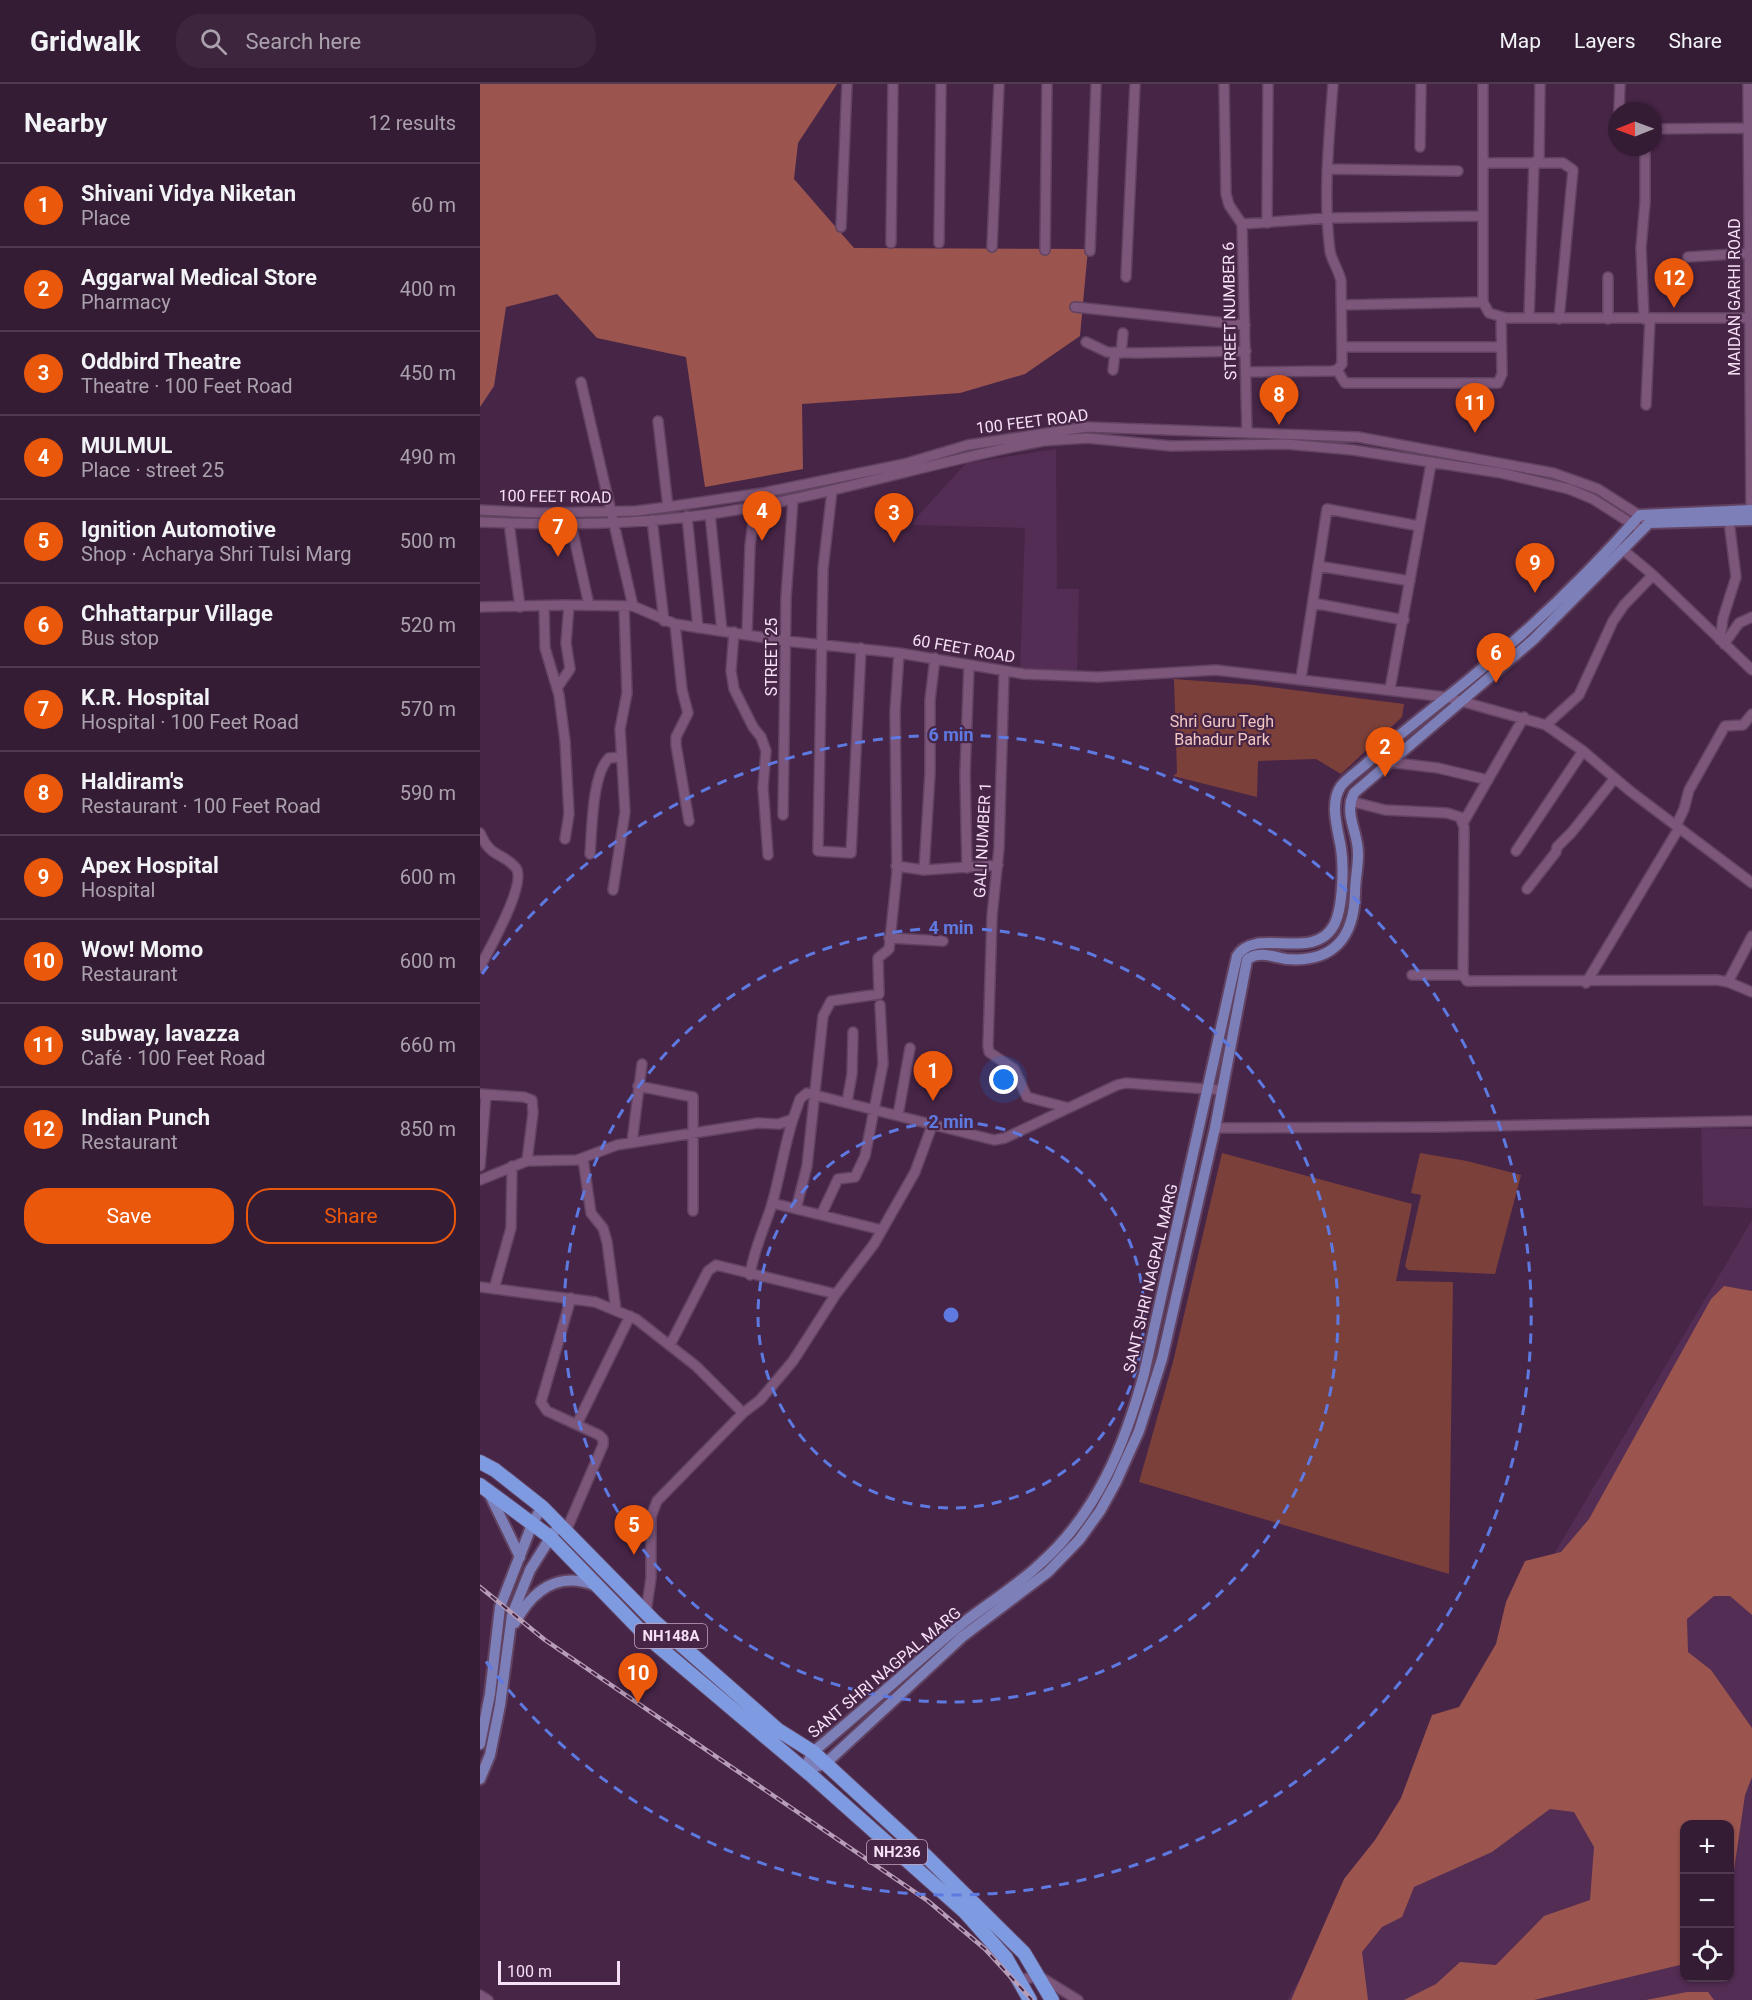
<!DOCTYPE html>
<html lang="en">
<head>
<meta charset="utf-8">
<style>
  body { margin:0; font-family:Roboto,sans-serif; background:#3d253d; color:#f1f3f6 }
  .controls { position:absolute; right:18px; bottom:18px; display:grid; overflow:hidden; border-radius:12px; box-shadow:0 2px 4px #0004 }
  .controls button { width:54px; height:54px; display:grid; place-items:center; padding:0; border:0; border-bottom:2px solid #4f3a50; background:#351c35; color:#f1f3f6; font:30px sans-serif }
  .compass { position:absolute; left:1128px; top:18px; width:54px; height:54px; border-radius:50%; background:#351c35; box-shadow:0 2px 4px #0004; rotate:269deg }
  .scale { position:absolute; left:18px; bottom:15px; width:122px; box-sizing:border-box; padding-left:6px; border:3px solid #f6e0f5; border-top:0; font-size:16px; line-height:21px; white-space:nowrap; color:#f6e0f5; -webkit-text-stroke:4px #472547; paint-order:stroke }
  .you { position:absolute; left:524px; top:996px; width:21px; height:21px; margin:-15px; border:4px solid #fff; border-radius:50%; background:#1a73e8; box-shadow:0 0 0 9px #1a73e833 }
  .badge { display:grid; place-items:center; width:39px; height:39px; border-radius:50%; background:#ea580c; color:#fff; font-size:20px; font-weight:700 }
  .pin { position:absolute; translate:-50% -50px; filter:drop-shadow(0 2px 3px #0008) }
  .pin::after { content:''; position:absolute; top:32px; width:21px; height:18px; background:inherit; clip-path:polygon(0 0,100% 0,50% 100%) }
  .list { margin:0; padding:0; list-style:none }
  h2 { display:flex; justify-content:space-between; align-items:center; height:78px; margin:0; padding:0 24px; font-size:26px }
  h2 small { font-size:20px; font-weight:400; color:#aaa1ad }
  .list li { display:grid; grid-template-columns:39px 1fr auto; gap:18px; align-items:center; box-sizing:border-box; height:84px; padding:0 24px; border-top:2px solid #4f3a50 }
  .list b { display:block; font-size:22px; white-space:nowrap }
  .list p { margin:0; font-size:20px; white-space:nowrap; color:#aaa1ad }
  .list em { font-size:20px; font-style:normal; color:#aaa1ad }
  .actions { display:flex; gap:12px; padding:18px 24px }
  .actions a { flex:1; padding:14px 0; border:2px solid #ea580c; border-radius:24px; text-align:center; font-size:21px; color:#ea580c }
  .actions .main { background:#ea580c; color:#fff }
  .icon { flex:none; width:33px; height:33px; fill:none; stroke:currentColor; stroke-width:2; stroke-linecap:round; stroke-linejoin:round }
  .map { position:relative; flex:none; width:1272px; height:1916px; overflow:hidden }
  header { display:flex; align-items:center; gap:36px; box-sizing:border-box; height:84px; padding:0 30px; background:#351c35; border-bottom:2px solid #4f3a50 }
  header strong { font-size:28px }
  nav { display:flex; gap:33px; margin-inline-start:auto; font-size:21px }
  .search { width:420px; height:54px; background:#3d253d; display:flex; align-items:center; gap:15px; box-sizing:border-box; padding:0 21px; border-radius:24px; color:#aaa1ad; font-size:22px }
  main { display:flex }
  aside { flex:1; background:#351c35 }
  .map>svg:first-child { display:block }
</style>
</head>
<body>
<header>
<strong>Gridwalk</strong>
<div class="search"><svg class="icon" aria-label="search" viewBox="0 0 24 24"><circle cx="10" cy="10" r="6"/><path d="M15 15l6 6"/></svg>Search here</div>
<nav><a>Map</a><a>Layers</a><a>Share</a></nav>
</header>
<main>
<aside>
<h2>Nearby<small>12 results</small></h2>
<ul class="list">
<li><span class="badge">1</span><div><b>Shivani Vidya Niketan</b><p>Place</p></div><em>60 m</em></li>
<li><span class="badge">2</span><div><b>Aggarwal Medical Store</b><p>Pharmacy</p></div><em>400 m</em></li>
<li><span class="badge">3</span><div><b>Oddbird Theatre</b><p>Theatre · 100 Feet Road</p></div><em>450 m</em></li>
<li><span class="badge">4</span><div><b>MULMUL</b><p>Place · street 25</p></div><em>490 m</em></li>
<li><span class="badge">5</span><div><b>Ignition Automotive</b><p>Shop · Acharya Shri Tulsi Marg</p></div><em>500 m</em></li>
<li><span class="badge">6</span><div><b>Chhattarpur Village</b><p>Bus stop</p></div><em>520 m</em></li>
<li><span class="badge">7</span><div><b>K.R. Hospital</b><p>Hospital · 100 Feet Road</p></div><em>570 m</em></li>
<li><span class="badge">8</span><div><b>Haldiram's</b><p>Restaurant · 100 Feet Road</p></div><em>590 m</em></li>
<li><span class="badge">9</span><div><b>Apex Hospital</b><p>Hospital</p></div><em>600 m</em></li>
<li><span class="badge">10</span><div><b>Wow! Momo</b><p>Restaurant</p></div><em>600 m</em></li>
<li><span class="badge">11</span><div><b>subway, lavazza</b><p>Café · 100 Feet Road</p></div><em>660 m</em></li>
<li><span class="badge">12</span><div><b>Indian Punch</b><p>Restaurant</p></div><em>850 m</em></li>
</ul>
<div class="actions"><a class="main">Save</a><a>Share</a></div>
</aside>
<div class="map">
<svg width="1272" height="1916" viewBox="0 0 1272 1916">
  <rect width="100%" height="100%" fill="#472547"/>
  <path fill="#532d54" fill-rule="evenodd" d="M576,365L577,505H599L597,590L540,587L545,444L433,441L436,434L486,379Z
    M1221,1044L1272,1045V1124L1223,1122Z
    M1272,1136V1916H807L915,1738ZM1204,1740H1250V1894H1204Z"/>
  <path fill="#7c403a" d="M694,595L774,601L924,620L922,633L861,690L836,675L778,677L777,713L693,692L697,689Z
    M742,1069L932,1120L916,1197L973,1198L969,1490L659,1398L693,1278Z
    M940,1069L987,1077L1041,1091L1015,1190L928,1186L925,1182L941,1111L931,1109Z"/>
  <path fill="#9b554e" d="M0,0H357L318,59L314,95L374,164L608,165L600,252L545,290L480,309L322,320L323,385L225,403L206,273L117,254L77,210L26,223L14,302L0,323Z
    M1244,1202L1272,1207V1531L1250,1512H1234L1207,1535L1208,1568L1231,1586L1272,1644V1693L1265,1711L1250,1813V1740H1204V1880L1054,1916H924L956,1900L980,1878L1016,1881L1064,1832L1110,1816L1114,1763L1094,1728L1070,1725L1012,1768L934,1803L922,1833L902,1843L882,1868L888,1916H811L864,1795L895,1756L921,1714L952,1631L979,1623L1016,1560L1026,1518L1045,1477L1081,1468L1109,1435L1231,1215Z
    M1207,1908H1228L1234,1916H1166Z"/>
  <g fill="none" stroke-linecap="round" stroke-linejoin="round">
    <g stroke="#614361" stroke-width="12">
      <path id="minor" d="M744,0L746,110L749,121L762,140L767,349
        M1003,0V218L1009,229L1026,234H1272
        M1268,0L1271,426
        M1139,27L1140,0
        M1173,45L1269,44
        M940,63L941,0
        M1059,78L1060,0
        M1004,79H1083L1093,86L1079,235
        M847,85L978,87
        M787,139L788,0
        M762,140L849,134L1002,132
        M361,143L367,0
        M411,159L413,0
        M459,159L461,0
        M512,163L519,0
        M565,166L567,0
        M610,167L616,0
        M1208,173L1269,169
        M646,193L655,0
        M862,221L1003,218
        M595,223L765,241
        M1049,234L1054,78
        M1128,235V193
        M1164,235L1161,164L1165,118V63
        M606,258L627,268L656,269L766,267
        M864,263H1021
        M641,269L643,249
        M633,286L635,268
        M857,286L865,299H1018L1022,290L1021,233
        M766,288L852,287L857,286L862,280L861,197C859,186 852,178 850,167C843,112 849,55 853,0
        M101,298L153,522
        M1166,321L1170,235
        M178,337L188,423
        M352,407L343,485L338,767L371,769L381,564
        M0,426L59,429L156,427L188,423L282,409L424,380L488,361L607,343L878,353L1073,389L1118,405L1165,435
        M230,430L242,547
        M207,432L218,544
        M172,436L184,537
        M0,438C78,441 154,441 231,430C334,415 432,384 533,363L563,357L607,354L691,362L806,360L873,366L1021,389L1089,405L1113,415L1157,443
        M29,439L40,523
        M91,440L109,521
        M1142,465L1173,491L1272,586
        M838,482L930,497
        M833,519L924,536
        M64,522L65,564L79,611L85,657L89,730L85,755
        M0,523L89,521L153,522L195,540L306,557L419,569L544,590L618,593L736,586L966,613L1066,641L1103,667L1150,707L1272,799
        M195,540L202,606L208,629L196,653V661L209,737
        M254,548L251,587L254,605L273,643L281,653L286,667L283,703L288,771
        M267,550L270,462L275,422
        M1240,556L1243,534L1256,493L1249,437
        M1244,560L1259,539L1272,533
        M524,588L519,764L512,832L508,962L509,968L534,985L547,1013L585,1023
        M821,594L847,425L939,442
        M77,604L90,585L86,559L89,521
        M910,605L951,380
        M1066,641L1099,611L1133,537L1144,521L1173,491
        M908,678L958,684L1008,696
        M870,717L905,726L967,729L980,733L984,743V755L983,891L987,897L1237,896L1248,898L1272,908
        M303,731L306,514L313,415
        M983,739L1044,633
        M1196,742L1204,725L1209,706L1245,642L1263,641L1272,630
        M0,749C11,775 23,768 36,784C47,799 9,866 0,883
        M1036,767L1103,667
        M110,770C112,746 112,690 129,674L141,673
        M416,782L444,786L518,781
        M487,784L485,690L489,581
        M444,786L450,689V616L455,574
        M1047,805L1076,768L1077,763L1092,748L1135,694
        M133,806L145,728L140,645L147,609L144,522
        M409,854L463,857
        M932,891H983
        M1248,898L1272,852
        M1106,899L1199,744
        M158,1002L213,1013V1127
        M0,1010L44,1013L52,1016L53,1029L47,1077
        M367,1018L372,990L373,948
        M418,1031L430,964
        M735,1044L957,1043L1272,1037
        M152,1058L162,980
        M103,1075L111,1129L123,1144L127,1158L136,1226
        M0,1082L6,1011
        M0,1096L47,1077L97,1076L137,1061L278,1039L299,1040L313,1035L320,1015L327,1009L514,1056L525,1054L637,1001L646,999L741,1006
        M292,1119L402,1146
        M316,1125L327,1082L343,932L351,917L399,910L398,874L409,865L417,788L415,627L419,569
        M341,1131L358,1095L375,1093L385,1072L403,980L400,921
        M270,1191C274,1164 284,1146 292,1120C300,1092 304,1063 313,1035
        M0,1203L115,1218L156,1235L216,1282L263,1329
        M14,1205L31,1144L32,1082
        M190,1261L228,1187L236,1181L356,1210
        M97,1340L150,1232
        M86,1447L123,1361V1355L119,1351L67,1327L61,1318L91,1214
        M166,1528L171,1494V1433L177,1417L263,1329L280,1316L313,1277L356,1210L394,1160L435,1088L453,1039
        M539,1896L559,1892L598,1916
        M0,1911L8,1916"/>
    </g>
    <g stroke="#614361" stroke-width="14">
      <path id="major" d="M9,1409L40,1473
        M35,1539C52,1507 78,1486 116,1502
        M0,1660L10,1610L20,1523L53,1438L62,1423
        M324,1686L333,1668C382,1627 430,1584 478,1543C505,1521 536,1503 561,1479C617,1429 645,1360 664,1290L757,872C775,842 834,879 854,841C863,824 864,783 861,764C858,746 849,719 861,702C868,693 880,686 888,678C920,649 954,624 987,597C1049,547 1107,491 1160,431L1272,426
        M324,1686L345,1680L482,1553L568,1488L599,1456L620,1427L636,1398L659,1347L682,1275L735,1044L767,876C777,866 794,873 806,875C854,879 874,853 875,809C875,796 878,784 878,771C879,748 863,731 874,709L1053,556L1169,439L1272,436
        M0,1695L10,1671L20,1621L32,1531L50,1486L74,1448"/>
    </g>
    <g stroke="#614361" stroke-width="16">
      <path id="highway" d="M0,1378L15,1386L62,1423L174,1537L298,1646L333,1668L447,1773L544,1869L572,1916
        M0,1401L70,1453L166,1552L332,1692L485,1828L526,1874L550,1916"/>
    </g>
    <use href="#minor" stroke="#7c567b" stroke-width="9"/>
    <use href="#major" stroke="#7d7fb9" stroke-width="10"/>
    <use href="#highway" stroke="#7e9be2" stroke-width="14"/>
    <g stroke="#b79db7" stroke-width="4.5">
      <path id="rail" d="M0,1503L65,1556L448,1817L505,1865L552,1916"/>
    </g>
    <use href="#rail" stroke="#472547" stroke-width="2" stroke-dasharray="7" stroke-linecap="butt"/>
  </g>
  <g fill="none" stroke="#5e7ae1" stroke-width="3" stroke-dasharray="10 8">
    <circle cx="471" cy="1231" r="193"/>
    <circle cx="471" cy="1231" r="387"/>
    <path d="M2 890A580 580 0 1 1 2 1572"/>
  </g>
  <g text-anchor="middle" stroke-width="4.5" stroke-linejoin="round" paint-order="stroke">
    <g fill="#472547" stroke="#c2a8c1" stroke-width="1.5">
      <rect x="155" y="1540" width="72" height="24" rx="4.5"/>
      <rect x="387" y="1756" width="60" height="24" rx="4.5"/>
    </g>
    <g font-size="15" font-weight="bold" fill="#f6e0f5">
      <text x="191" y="1557">NH148A</text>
      <text x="417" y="1773">NH236</text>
    </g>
    <g font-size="16" fill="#f6e0f5" stroke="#472547">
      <text transform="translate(1254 213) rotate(-90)" y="6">MAIDAN GARHI ROAD</text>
      <text transform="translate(749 227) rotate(-91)" y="6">STREET NUMBER 6</text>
      <text transform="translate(552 337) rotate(-7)" y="6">100 FEET ROAD</text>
      <text transform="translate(75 412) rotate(1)" y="6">100 FEET ROAD</text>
      <text transform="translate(484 564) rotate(10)" y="6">60 FEET ROAD</text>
      <text transform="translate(291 573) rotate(-90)" y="6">STREET 25</text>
      <text transform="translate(502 756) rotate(-87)" y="6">GALI NUMBER 1</text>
      <text transform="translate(670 1194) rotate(-77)" y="6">SANT SHRI NAGPAL MARG</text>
      <text transform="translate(404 1588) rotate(-40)" y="6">SANT SHRI NAGPAL MARG</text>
    </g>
    <g font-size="16" fill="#f2c7c1" stroke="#472547">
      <text x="742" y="643">Shri Guru Tegh<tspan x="742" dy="18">Bahadur Park</tspan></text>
    </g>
  </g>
  <circle cx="471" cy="1231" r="9" fill="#5e7ae1" stroke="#472547" stroke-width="3"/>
  <g font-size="18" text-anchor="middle" font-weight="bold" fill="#5e7ae1" stroke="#472547" stroke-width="4.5" stroke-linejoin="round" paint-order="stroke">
    <text x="471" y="657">6 min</text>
    <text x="471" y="850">4 min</text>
    <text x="471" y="1044">2 min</text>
  </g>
</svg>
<div class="controls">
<button>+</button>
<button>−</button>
<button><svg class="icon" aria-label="locate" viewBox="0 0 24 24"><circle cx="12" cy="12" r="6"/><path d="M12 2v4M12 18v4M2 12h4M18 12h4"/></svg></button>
</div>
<svg class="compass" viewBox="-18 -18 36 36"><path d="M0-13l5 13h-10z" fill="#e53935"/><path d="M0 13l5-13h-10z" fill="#aaa1ad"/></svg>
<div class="scale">100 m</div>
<div class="you"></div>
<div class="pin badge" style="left:453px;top:1017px">1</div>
<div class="pin badge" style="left:905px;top:693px">2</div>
<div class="pin badge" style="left:414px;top:459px">3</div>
<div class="pin badge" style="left:282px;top:457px">4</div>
<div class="pin badge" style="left:154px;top:1471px">5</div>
<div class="pin badge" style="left:1016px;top:599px">6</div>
<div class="pin badge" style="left:78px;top:473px">7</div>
<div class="pin badge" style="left:799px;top:341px">8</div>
<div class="pin badge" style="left:1055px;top:509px">9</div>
<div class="pin badge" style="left:158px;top:1619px">10</div>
<div class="pin badge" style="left:995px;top:349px">11</div>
<div class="pin badge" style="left:1194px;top:224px">12</div>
</div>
</main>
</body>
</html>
